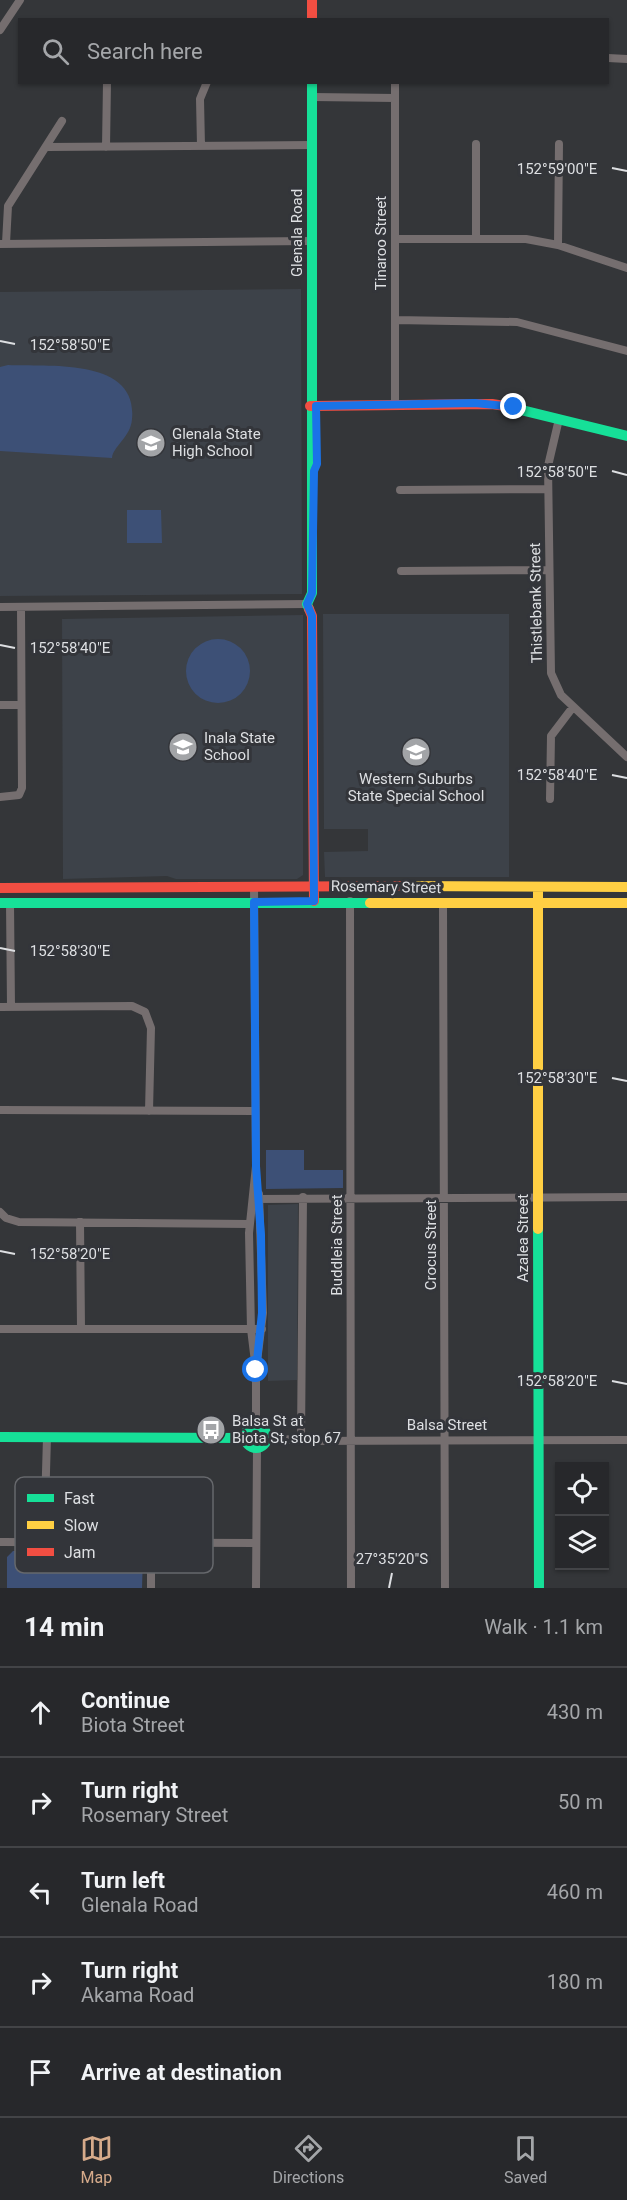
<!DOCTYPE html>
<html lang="en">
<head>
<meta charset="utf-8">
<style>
  body { margin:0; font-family:Roboto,sans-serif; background:#333437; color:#f1f3f6 }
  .controls { position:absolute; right:18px; bottom:18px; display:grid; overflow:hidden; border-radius:0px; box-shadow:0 2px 4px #0004 }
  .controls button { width:54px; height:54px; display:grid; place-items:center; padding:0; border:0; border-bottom:2px solid #434447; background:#27282b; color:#f1f3f6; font:30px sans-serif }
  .stop { position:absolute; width:18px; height:18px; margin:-14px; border:4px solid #1a73e8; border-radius:50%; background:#fff }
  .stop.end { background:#1a73e8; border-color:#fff; box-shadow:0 2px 6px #0008 }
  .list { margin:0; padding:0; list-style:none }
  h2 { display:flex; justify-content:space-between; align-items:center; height:78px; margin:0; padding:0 24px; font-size:26px }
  h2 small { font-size:20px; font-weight:400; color:#a4a6a9 }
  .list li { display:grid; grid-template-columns:39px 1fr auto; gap:18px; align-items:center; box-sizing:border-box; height:90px; padding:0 24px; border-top:2px solid #434447 }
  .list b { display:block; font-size:22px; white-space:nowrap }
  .list p { margin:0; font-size:20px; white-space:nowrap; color:#a4a6a9 }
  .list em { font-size:20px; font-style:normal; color:#a4a6a9 }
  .icon { flex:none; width:33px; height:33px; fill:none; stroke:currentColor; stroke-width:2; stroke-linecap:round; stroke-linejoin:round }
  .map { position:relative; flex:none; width:627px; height:1588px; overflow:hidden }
  .search { position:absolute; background:#27282b; box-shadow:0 2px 4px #0004; left:18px; right:18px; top:18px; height:66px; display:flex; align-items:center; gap:15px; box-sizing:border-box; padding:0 21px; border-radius:0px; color:#a4a6a9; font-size:22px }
  .sheet { height:528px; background:#27282b }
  nav { display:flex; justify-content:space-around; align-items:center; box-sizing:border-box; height:84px; border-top:2px solid #434447; background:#27282b; font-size:16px; color:#a4a6a9 }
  nav a { display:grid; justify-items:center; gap:3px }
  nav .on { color:#d6ab8b }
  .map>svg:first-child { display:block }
</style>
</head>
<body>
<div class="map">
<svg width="627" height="1588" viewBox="0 0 627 1588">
  <rect width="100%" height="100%" fill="#343639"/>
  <path fill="#3d4249" d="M301,289L302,594L0,596V292Z
    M323,614H509V877H325L324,852L368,851V829H324Z
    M303,615V875L297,879H176L167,876L63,879L62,619Z
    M298,1204L297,1380L268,1381V1205Z"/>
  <path fill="#3d5076" d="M8,365C48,367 138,357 132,419C131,437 113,446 112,458L0,451V367Z
    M127,510H161L162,543H127Z
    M186 671a32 32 0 1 1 64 0a32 32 0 1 1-64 0Z
    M266,1150H304V1170H343V1188L266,1189Z
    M13,1551H137L143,1557L142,1588H7V1557Z"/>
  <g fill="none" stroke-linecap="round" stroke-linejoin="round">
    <path stroke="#756e6f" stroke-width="8" d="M0,30L20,0
      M608,58L627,59
      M395,82V404
      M312,97L395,98
      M201,146L200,99L207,82
      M47,147L312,145
      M106,147L107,82
      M476,238V144
      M395,239H526L558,245L627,268
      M6,243L8,206L62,121
      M0,244L312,241
      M558,245L559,144
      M395,320L517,322L627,351
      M559,419L548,466L551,673L561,695L627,757
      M400,490L548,489
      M401,571L548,570
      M0,607L307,604
      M0,705H21
      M0,797L19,795L22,788L21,607
      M550,799L551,736L573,707
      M254,886L256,1166L249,1233L251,1329L256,1370
      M350,901L351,1588
      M443,902L445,1588
      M10,903L11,1007
      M0,1007L132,1006L145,1012L151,1028L149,1111
      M0,1110L255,1111
      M253,1199L627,1197
      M0,1212L6,1218L19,1222L249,1224
      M80,1222L81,1328
      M0,1329H262
      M256,1426V1370L263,1313L259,1194
      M267,1437L301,1441L627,1440
      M301,1441L303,1197
      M0,1542L255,1543
      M44,1542L47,1437
      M151,1588V1543
      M256,1588L257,1448"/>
    <path stroke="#16e098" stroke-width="10" d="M505,406L627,436
      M309,609L307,604L312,593V82
      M0,903H370
      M538,1229L539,1588
      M245 1437a11 11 0 1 1 22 0a11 11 0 1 1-22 0Z
      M0,1437L245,1438"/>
    <path stroke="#ffcf43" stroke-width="10" d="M401,886L627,887
      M538,887V1229
      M370,903H627"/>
    <path stroke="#f24e42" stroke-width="10" d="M312,0V20
      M310,406L492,404L505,406
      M309,609L312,616L314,901
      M0,888L401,886"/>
  </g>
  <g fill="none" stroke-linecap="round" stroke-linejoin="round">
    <path stroke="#1a73e8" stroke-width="8" d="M256,1370L262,1313L261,1235L256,1166L254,902L314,901L312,616L307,604L312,593L314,471L317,464L316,406L475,403L514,407"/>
  </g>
  <path fill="none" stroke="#dddfe2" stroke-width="2" d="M612,168L627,171M0,341L15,344M612,471L627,475M0,645L15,648M612,775L627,778M0,948L15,951M612,1078L627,1081M0,1251L15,1254M612,1381L627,1384M389,1588L392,1573"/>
  <defs>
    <g id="school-disc" transform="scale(1.5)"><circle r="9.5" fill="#a2a4a7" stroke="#33353a"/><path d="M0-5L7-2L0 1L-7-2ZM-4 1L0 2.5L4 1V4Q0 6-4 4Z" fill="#fff"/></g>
    <g id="bus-disc" transform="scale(1.5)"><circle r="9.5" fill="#a2a4a7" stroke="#33353a"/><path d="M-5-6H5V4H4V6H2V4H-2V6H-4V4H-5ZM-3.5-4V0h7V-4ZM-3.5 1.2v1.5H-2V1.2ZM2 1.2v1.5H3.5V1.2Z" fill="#fff"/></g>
  </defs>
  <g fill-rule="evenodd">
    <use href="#school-disc" x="151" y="443"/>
    <use href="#school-disc" x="183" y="747"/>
    <use href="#school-disc" x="416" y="752"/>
    <use href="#bus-disc" x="211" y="1430"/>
  </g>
  <g text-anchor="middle" stroke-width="6" stroke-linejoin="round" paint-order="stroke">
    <g font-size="15" fill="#dddfe2" stroke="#33353a">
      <text transform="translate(297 233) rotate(-90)" y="5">Glenala Road</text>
      <text transform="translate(381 243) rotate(-90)" y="5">Tinaroo Street</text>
      <text transform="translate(536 603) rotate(-91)" y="5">Thistlebank Street</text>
      <text transform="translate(386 887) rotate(1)" y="5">Rosemary Street</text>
      <text transform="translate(523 1238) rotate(-90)" y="5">Azalea Street</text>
      <text transform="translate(337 1245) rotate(-90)" y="5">Buddleia Street</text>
      <text transform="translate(431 1245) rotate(-90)" y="5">Crocus Street</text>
      <text x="447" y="1430">Balsa Street</text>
    </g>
    <g font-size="15" fill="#dddfe2" stroke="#33353a" text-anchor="start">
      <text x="172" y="439">Glenala State<tspan x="172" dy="17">High School</tspan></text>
      <text x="204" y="743">Inala State<tspan x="204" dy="17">School</tspan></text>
      <text x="416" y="784" text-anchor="middle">Western Suburbs<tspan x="416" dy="17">State Special School</tspan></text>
      <text x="232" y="1426">Balsa St at<tspan x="232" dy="17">Biota St, stop 67</tspan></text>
    </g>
  </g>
  <rect x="15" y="1477" width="198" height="96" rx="9" fill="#33353a" stroke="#66686c" stroke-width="1.5"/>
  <rect x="27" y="1494" width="27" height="8" fill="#16e098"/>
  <rect x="27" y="1521" width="27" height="8" fill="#ffcf43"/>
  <rect x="27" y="1548" width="27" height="8" fill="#f24e42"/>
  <g font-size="16" fill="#dddfe2">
    <text x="64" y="1504">Fast</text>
    <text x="64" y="1531">Slow</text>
    <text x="64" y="1558">Jam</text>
  </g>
  <g font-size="15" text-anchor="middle" fill="#dddfe2" stroke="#33353a" stroke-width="6" stroke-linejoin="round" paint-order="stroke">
    <text x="557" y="174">152°59'00"E</text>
    <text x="70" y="350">152°58'50"E</text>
    <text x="557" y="477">152°58'50"E</text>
    <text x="70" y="653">152°58'40"E</text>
    <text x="557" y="780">152°58'40"E</text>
    <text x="70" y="956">152°58'30"E</text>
    <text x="557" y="1083">152°58'30"E</text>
    <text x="70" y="1259">152°58'20"E</text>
    <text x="557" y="1386">152°58'20"E</text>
    <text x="392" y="1564">27°35'20"S</text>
  </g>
</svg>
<div class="controls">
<button><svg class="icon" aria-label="locate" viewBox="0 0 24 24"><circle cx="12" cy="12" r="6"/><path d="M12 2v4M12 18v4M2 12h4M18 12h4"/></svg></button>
<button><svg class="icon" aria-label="layers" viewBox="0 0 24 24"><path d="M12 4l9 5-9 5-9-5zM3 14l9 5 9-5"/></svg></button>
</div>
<div class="stop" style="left:256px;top:1370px"></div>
<div class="stop end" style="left:514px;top:407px"></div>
<div class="search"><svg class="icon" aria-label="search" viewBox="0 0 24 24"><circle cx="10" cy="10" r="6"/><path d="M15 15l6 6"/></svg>Search here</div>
</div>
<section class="sheet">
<h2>14 min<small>Walk · 1.1 km</small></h2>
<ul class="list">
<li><svg class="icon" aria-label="ahead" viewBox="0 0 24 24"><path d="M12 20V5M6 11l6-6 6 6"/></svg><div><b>Continue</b><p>Biota Street</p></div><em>430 m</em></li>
<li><svg class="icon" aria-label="right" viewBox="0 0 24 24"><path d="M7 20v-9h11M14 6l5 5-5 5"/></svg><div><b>Turn right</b><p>Rosemary Street</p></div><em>50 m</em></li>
<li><svg class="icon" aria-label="left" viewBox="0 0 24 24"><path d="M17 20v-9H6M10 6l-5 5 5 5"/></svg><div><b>Turn left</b><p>Glenala Road</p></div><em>460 m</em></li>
<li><svg class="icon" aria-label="right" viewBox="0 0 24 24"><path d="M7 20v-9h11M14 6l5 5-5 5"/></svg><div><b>Turn right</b><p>Akama Road</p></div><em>180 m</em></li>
<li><svg class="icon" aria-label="arrive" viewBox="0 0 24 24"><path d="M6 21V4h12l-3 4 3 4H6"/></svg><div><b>Arrive at destination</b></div></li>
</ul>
</section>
<nav>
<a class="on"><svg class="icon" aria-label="map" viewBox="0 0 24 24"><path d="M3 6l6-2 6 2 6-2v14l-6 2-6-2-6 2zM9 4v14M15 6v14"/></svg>Map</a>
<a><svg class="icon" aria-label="directions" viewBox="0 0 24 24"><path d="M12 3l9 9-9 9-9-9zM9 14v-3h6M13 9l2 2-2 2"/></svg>Directions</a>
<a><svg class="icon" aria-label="saved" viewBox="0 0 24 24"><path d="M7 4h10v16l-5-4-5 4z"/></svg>Saved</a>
</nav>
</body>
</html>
